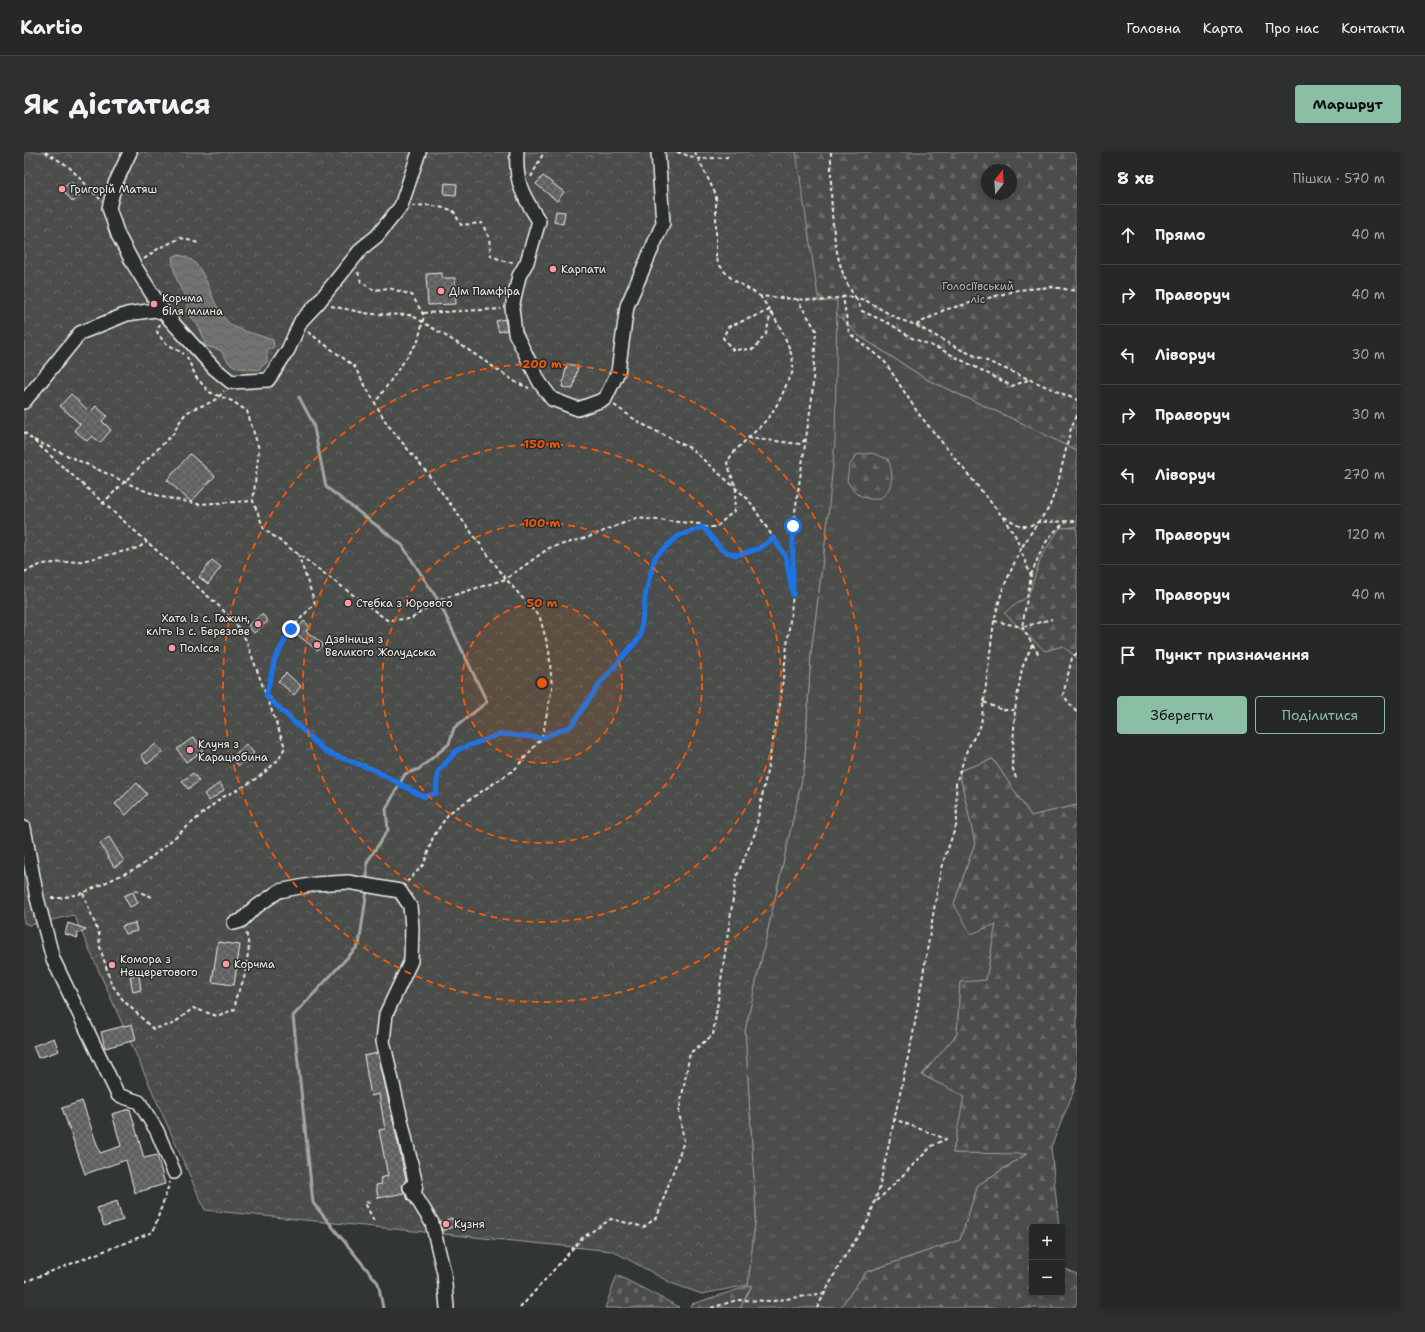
<!DOCTYPE html>
<html lang="uk">
<head>
<meta charset="utf-8">
<style>
  body { margin:0; font-family:"Shantell Sans",sans-serif; background:#2e3030; color:#f1f3f6 }
  .controls { position:absolute; right:12px; bottom:12px; display:grid; overflow:hidden; border-radius:4px; box-shadow:0 2px 6px #0003 }
  .controls button { width:36px; height:36px; display:grid; place-items:center; padding:0; border:0; border-bottom:1px solid #424445; background:#262828; color:#f1f3f6; font:20px sans-serif }
  .compass { position:absolute; left:957px; top:12px; width:36px; height:36px; border-radius:50%; background:#262828; box-shadow:0 2px 6px #0003; rotate:17deg }
  .stop { position:absolute; width:12px; height:12px; margin:-9px; border:3px solid #1a73e8; border-radius:50%; background:#fff }
  .stop.end { background:#1a73e8; border-color:#fff; box-shadow:0 1px 4px #0008 }
  .list { margin:0; padding:0; list-style:none }
  h2 { display:flex; justify-content:space-between; align-items:center; height:52px; margin:0; padding:0 16px; font-size:17px }
  h2 small { font-size:13px; font-weight:400; color:#a4a6a8 }
  .list li { display:grid; grid-template-columns:26px 1fr auto; gap:12px; align-items:center; box-sizing:border-box; height:60px; padding:0 16px; border-top:1px solid #424445 }
  .list b { display:block; font-size:15px; white-space:nowrap }
  .list em { font-size:13px; font-style:normal; color:#a4a6a8 }
  .actions { display:flex; gap:8px; padding:12px 16px }
  .actions a { flex:1; padding:9px 0; border:1px solid #8abfa5; border-radius:4px; text-align:center; font-size:14px; color:#8abfa5 }
  .actions .main { background:#8abfa5; color:#111 }
  .icon { flex:none; width:22px; height:22px; fill:none; stroke:currentColor; stroke-width:2; stroke-linecap:round; stroke-linejoin:round }
  .map { position:relative; flex:none; width:1053px; height:1156px; overflow:hidden; border-radius:4px }
  header { display:flex; align-items:center; gap:24px; box-sizing:border-box; height:56px; padding:0 20px; background:#262828; border-bottom:1px solid #424445 }
  header strong { font-size:19px }
  nav { display:flex; gap:22px; margin-inline-start:auto; font-size:14px }
  .intro { display:flex; align-items:center; justify-content:space-between; box-sizing:border-box; height:96px; padding:0 24px }
  h1 { margin:0; font-size:28px }
  .button { padding:10px 18px; border-radius:4px; background:#8abfa5; color:#111; font-size:14px; font-weight:700 }
  main { display:flex; gap:24px; padding:0 24px }
  aside { flex:1; background:#262828; border-radius:4px; box-shadow:0 2px 6px #0003 }
  .map>svg:first-child { display:block }
</style>
</head>
<body>
<header>
<strong>Kartio</strong>
<nav><a>Головна</a><a>Карта</a><a>Про нас</a><a>Контакти</a></nav>
</header>
<div class="intro"><h1>Як дістатися</h1><a class="button">Маршрут</a></div>
<main>
<div class="map">
<svg width="1053" height="1156" viewBox="0 0 1053 1156">
  <defs>
    <pattern id="grass-tufts" width="24" height="20" patternUnits="userSpaceOnUse"><rect width="24" height="20" fill="#4b4d4c"/><path d="M3 7l-1-3M5 7V3M7 7l1-3M15 17l-1-3M17 17v-4M19 17l1-3" fill="none" stroke="#666766"/></pattern>
    <pattern id="forest-firs" width="22" height="20" patternUnits="userSpaceOnUse"><rect width="22" height="20" fill="#4b4d4c"/><path d="M5 1l3.5 6h-7zM16 11l3.5 6h-7z" fill="#666766"/></pattern>
    <pattern id="cemetery-stones" width="16" height="16" patternUnits="userSpaceOnUse"><rect width="16" height="16" fill="#4b4d4c"/><path d="M2 7V4a2 2 0 0 1 4 0v3zM10 15v-3a2 2 0 0 1 4 0v3z" fill="#666766"/></pattern>
    <pattern id="park-crowns" width="20" height="18" patternUnits="userSpaceOnUse"><rect width="20" height="18" fill="#4b4d4c"/><path d="M2 6a3 3 0 1 1 6 0M12 15a3 3 0 1 1 6 0" fill="none" stroke="#666766"/></pattern>
    <pattern id="water-waves" width="16" height="10" patternUnits="userSpaceOnUse"><rect width="16" height="10" fill="#727370"/><path d="M0 5q4-4 8 0t8 0" fill="none" stroke="#5e5e5b"/></pattern>
    <pattern id="building-cross-hatch" width="8" height="8" patternUnits="userSpaceOnUse"><rect width="8" height="8" fill="#5f605f"/><path d="M0 0l8 8M0 8l8-8" fill="none" stroke="#777776"/></pattern>
  </defs>
  <rect width="100%" height="100%" fill="#323535"/>
  <filter id="ink" filterUnits="userSpaceOnUse"><feTurbulence type="fractalNoise" baseFrequency=".025" numOctaves="2"/><feDisplacementMap in="SourceGraphic" scale="8" xChannelSelector="R" yChannelSelector="G"/><feConvolveMatrix kernelMatrix="1 2 1 2 8 2 1 2 1" color-interpolation-filters="sRGB"/></filter>
  <g filter="url(#ink)">
    <path fill="url(#grass-tufts)" stroke="#a09f9a" d="M783,132L834,183L904,228L1000,272L1053,299V375L1036,376L1039,494L1053,506V653L1007,664L969,607L935,619L951,691L930,752L972,772L962,829L936,830L933,882L898,923L941,944L929,1001H1004L954,1033L936,1088L842,1120L816,1156H716L728,1134L724,1133L732,1061L721,879L780,618L787,501L803,375Z"/>
    <path fill="url(#forest-firs)" stroke="#a09f9a" fill-rule="evenodd" d="M743,0H1053V299L1000,272L904,228L834,183L783,132ZM963,18H987V42H963Z
      M848,301L864,307C875,332 860,360 832,341C829,339 826,333 823,329L825,315L832,303Z
      M1053,375V506L1039,494L1021,499L980,461L1004,444L1018,403L1036,376Z
      M969,607L1007,664L1053,653V926L1049,941L1027,995L1035,1075H1008V1141H1038V1100L1040,1116L1053,1122V1156H816L842,1120L936,1088L954,1033L1003,1002L929,1001L940,944L898,923L933,882L936,830L962,828L972,772L947,782L930,752L951,691L935,619Z
      M728,1133L716,1156H666L668,1152Z"/>
    <path fill="url(#cemetery-stones)" stroke="#a09f9a" d="M593,1123L655,1155L654,1156H581Z"/>
    <path fill="url(#park-crowns)" stroke="#a09f9a" d="M0,0H772L795,150L813,148L811,289L803,375L787,501L780,618L721,879L732,1061L724,1133L678,1142L647,1131L589,1099L181,1058L50,763L5,773L0,771Z"/>
    <path fill="url(#water-waves)" stroke="#a6a5a0" d="M153,103C186,105 182,152 206,172C213,178 239,184 249,188L250,195L243,199V210L234,218L215,216L206,212L196,198L181,194C180,181 172,168 162,160L164,147C154,136 149,119 148,105Z"/>
    <g fill="none" stroke-linecap="round" stroke-linejoin="round">
      <path stroke="#a6a5a0" stroke-width="3" d="M275,245L289,271L302,335L378,393L414,448L463,550L430,576L425,592L395,617L381,622L362,657L364,678L343,710V730
        M343,738L335,793L269,864L289,1051L354,1131L359,1156"/>
    </g>
    <path fill="url(#building-cross-hatch)" stroke="#f4f1e8" d="M519,24L540,40L533,49L512,32Z
      M47,29L58,42L49,50L38,37Z
      M421,31L433,32L432,43L420,42Z
      M532,59L541,60L539,72L530,70Z
      M418,121V126H431L432,152L404,153L402,122Z
      M481,167L483,178L475,180L472,169Z
      M543,212L554,214L549,237L538,235Z
      M47,242L66,260L72,254L83,264L78,269L87,278L76,291L68,284L63,289L50,278L56,272L36,254Z
      M166,302L191,324L167,350L143,328Z
      M188,408L197,415L184,432L175,425Z
      M238,462L244,469L230,481L224,474Z
      M280,469L286,475L282,479L299,492L294,499L270,480Z
      M262,521L277,534L270,543L254,529Z
      M170,585L179,599L162,610L153,597Z
      M132,592L139,600L123,612L117,603Z
      M222,592L230,601L215,614L207,606Z
      M169,621L175,629L164,637L158,629Z
      M113,631L123,642L102,663L91,652Z
      M196,631L200,638L185,649L180,642Z
      M85,685L100,709L90,715L76,691Z
      M109,740L114,751L106,755L100,744Z
      M44,771L62,777L53,782L54,786L41,782Z
      M111,771L113,779L101,782L98,774Z
      M194,790L216,793L210,833L188,830Z
      M115,823L117,838L109,840L106,824Z
      M108,872L112,888L81,896L77,880Z
      M30,886L35,899L14,906L9,894Z
      M354,901L382,1028L378,1035L380,1041L354,1046L352,1033L358,1032L356,1026L364,1024L355,978L361,977L355,942L347,944L340,904Z
      M58,949L76,1001L97,994L88,962L106,957L120,1006L133,1003L141,1032L111,1041L102,1008L61,1022L38,956Z
      M93,1049L99,1068L80,1074L73,1056Z
      M428,1066L431,1074L418,1079L416,1070Z"/>
    <g fill="none" stroke-linecap="round" stroke-linejoin="round">
      <g stroke="#f4f1e8" stroke-width="16">
        <path id="minor" d="M106,0L91,32L85,56L94,83L110,113L140,161L190,216L207,230L244,228L264,198L277,169L294,151L338,96L353,84L377,54L395,0
          M493,0C491,31 499,44 515,69L503,110L495,124L488,156L491,181L516,231L528,247L554,257L581,247L594,220L603,154L639,71L634,0
          M0,250L56,181L103,162L131,158L140,161
          M0,676L13,746L29,807L94,943L115,950L133,979L150,1020
          M210,771L217,769L229,757L255,739L291,732L324,730L376,739L386,754L388,775L387,809L362,862L359,889L392,1033L390,1043
          M386,1035L408,1071L420,1121L423,1156"/>
      </g>
      <path stroke="#f4f1e8" stroke-width="2" stroke-dasharray="4 3" stroke-linecap="butt" d="M21,0L44,14L76,47
        M653,0L675,7L704,5
        M671,0L692,43V107L699,118L708,127L736,144L795,149L819,145
        M807,0C807,43 805,111 832,146L841,148L874,167L892,173L933,196L1053,248
        M507,25L520,0
        M388,54L405,53L429,58L437,73L458,71L465,86L467,104L483,110H490
        M120,107L135,96L157,86L174,91
        M334,120L337,130L350,138L365,136L388,143L400,164L394,189L351,251
        M307,154L346,162L387,163L440,195L493,231L505,236
        M746,158L704,175L699,186L709,198L730,197L742,182L747,160
        M399,161L477,157
        M136,172L133,180L140,190L160,202
        M892,173L920,158L994,138L1028,135L1053,139
        M284,180L330,214L363,272L401,318L482,427L525,396L565,385L612,366L676,372C683,379 690,392 698,398C715,409 736,397 749,386
        M163,205L172,225L185,240L208,249L223,259L235,297L229,349L240,377L363,468L387,467L414,448L482,427L516,466L525,498L528,536L518,586L490,618L425,661L409,685L400,712L383,730
        M1004,228L988,234L916,197L888,186L866,172L838,159L832,146L824,144L819,145L825,181L861,210L894,261L978,364L991,383L1007,424L998,475L1028,467
        M590,253L616,271L666,296L724,347L762,405L768,438
        M0,280L196,455L211,471L222,488L261,595L255,607L239,622L219,635L197,646L117,714L59,741L37,746H24
        M724,286C744,268 753,257 763,231C765,227 769,221 769,217C771,197 748,160 736,144
        M10,288L114,336L138,345L174,352L229,349
        M78,352L149,282C153,275 157,265 164,260C178,251 187,255 200,239
        M980,365L997,374H1005L1014,370L1053,369
        M274,402L291,451L267,477L251,507L242,543L302,600L350,617L400,645L412,641L414,620L433,598L476,582L518,586L547,574L577,530L616,485L622,440L631,405L654,384L679,375H692L710,359L712,336L703,311L708,302L724,286L777,292L782,286
        M0,420L18,412L58,409L114,396L123,390
        M1007,423C1017,399 1020,386 1042,370
        M970,469L998,475L1015,503
        M1053,501L1048,506L1039,543L1053,561
        M960,550L978,558H991
        M992,626L988,614L991,558L998,516L1008,493
        M111,738L130,746
        M59,741L75,782L76,795L87,831L99,848L129,877L149,872L169,856L193,864L211,857L212,845L220,827L225,795L222,779
        M346,1049L341,1051L350,1069
        M853,1049L908,994L922,987L870,967
        M0,1130L129,1080L146,1030
        M496,1156L558,1086L587,1067L620,1075L633,1065L660,989L655,960L666,901L689,883L712,726L731,681L756,552L769,443V373L788,246L792,178L773,147
        M687,1156L713,1148L749,1149L801,1141
        M793,1156L817,1110L844,1069L855,1037L889,882L917,716L933,671L932,631L943,598L957,573L970,469L978,439L996,398L1014,370L1025,356L1034,331L1047,276L1053,263"/>
      <use href="#minor" stroke="#2a2d2e" stroke-width="13"/>
    </g>
  </g>
  <g fill="none" stroke-linecap="round" stroke-linejoin="round" filter="url(#ink)">
    <path stroke="#1a73e8" stroke-width="5" d="M267,477L251,507L242,544L302,600L350,618L400,645L412,641L414,620L433,598L476,582L518,586L547,574L577,530L616,485L622,440L631,405L654,384L679,375L698,398L712,403L737,396L749,386L762,405L769,443V374"/>
  </g>
  <circle cx="518" cy="531" r="80" fill="#e8590c" fill-opacity=".12"/>
  <g fill="none" stroke="#e8590c" stroke-width="2" stroke-dasharray="7 5">
    <circle cx="518" cy="531" r="80"/>
    <circle cx="518" cy="531" r="160"/>
    <circle cx="518" cy="531" r="239"/>
    <circle cx="518" cy="531" r="319"/>
  </g>
  <g fill="#ff9aa2" stroke="#2a2d2e" stroke-width="1.5">
    <circle cx="38" cy="37" r="4"/>
    <circle cx="529" cy="117" r="4"/>
    <circle cx="417" cy="139" r="4"/>
    <circle cx="130" cy="152" r="4"/>
    <circle cx="324" cy="451" r="4"/>
    <circle cx="234" cy="472" r="4"/>
    <circle cx="293" cy="493" r="4"/>
    <circle cx="148" cy="496" r="4"/>
    <circle cx="166" cy="598" r="4"/>
    <circle cx="202" cy="812" r="4"/>
    <circle cx="88" cy="813" r="4"/>
    <circle cx="422" cy="1072" r="4"/>
  </g>
  <g text-anchor="middle" stroke-width="3" stroke-linejoin="round" paint-order="stroke">
    <g font-size="11" fill="#f4f1e8" stroke="#2a2d2e" text-anchor="start">
      <text x="46" y="41">Григорій Матяш</text>
      <text x="537" y="121">Карпати</text>
      <text x="425" y="143">Дім Памфіра</text>
      <text x="138" y="150">Корчма<tspan x="138" dy="13">біля млина</tspan></text>
      <text x="332" y="455">Стебка з Юрового</text>
      <text x="226" y="470" text-anchor="end">Хата із с. Гажин,<tspan x="226" dy="13">кліть із с. Березове</tspan></text>
      <text x="301" y="491">Дзвіниця з<tspan x="301" dy="13">Великого Жолудська</tspan></text>
      <text x="156" y="500">Полісся</text>
      <text x="174" y="596">Клуня з<tspan x="174" dy="13">Карацюбина</tspan></text>
      <text x="96" y="811">Комора з<tspan x="96" dy="13">Нещеретового</tspan></text>
      <text x="210" y="816">Корчма</text>
      <text x="430" y="1076">Кузня</text>
    </g>
    <g font-size="11" fill="#b9b8b1" stroke="#2a2d2e">
      <text x="954" y="138">Голосіївський<tspan x="954" dy="13">ліс</tspan></text>
    </g>
  </g>
  <circle cx="518" cy="531" r="6" fill="#e8590c" stroke="#2a2d2e" stroke-width="2"/>
  <g font-size="12" text-anchor="middle" font-weight="bold" fill="#e8590c" stroke="#2a2d2e" stroke-width="3" stroke-linejoin="round" paint-order="stroke">
    <text x="518" y="216">200 m</text>
    <text x="518" y="296">150 m</text>
    <text x="518" y="375">100 m</text>
    <text x="518" y="455">50 m</text>
  </g>
</svg>
<div class="controls">
<button>+</button>
<button>−</button>
</div>
<svg class="compass" viewBox="-18 -18 36 36"><path d="M0-13l5 13h-10z" fill="#e53935"/><path d="M0 13l5-13h-10z" fill="#a4a6a8"/></svg>
<div class="stop" style="left:769px;top:374px"></div>
<div class="stop end" style="left:267px;top:477px"></div>
</div>
<aside>
<h2>8 хв<small>Пішки · 570 m</small></h2>
<ul class="list">
<li><svg class="icon" aria-label="ahead" viewBox="0 0 24 24"><path d="M12 20V5M6 11l6-6 6 6"/></svg><div><b>Прямо</b></div><em>40 m</em></li>
<li><svg class="icon" aria-label="right" viewBox="0 0 24 24"><path d="M7 20v-9h11M14 6l5 5-5 5"/></svg><div><b>Праворуч</b></div><em>40 m</em></li>
<li><svg class="icon" aria-label="left" viewBox="0 0 24 24"><path d="M17 20v-9H6M10 6l-5 5 5 5"/></svg><div><b>Ліворуч</b></div><em>30 m</em></li>
<li><svg class="icon" aria-label="right" viewBox="0 0 24 24"><path d="M7 20v-9h11M14 6l5 5-5 5"/></svg><div><b>Праворуч</b></div><em>30 m</em></li>
<li><svg class="icon" aria-label="left" viewBox="0 0 24 24"><path d="M17 20v-9H6M10 6l-5 5 5 5"/></svg><div><b>Ліворуч</b></div><em>270 m</em></li>
<li><svg class="icon" aria-label="right" viewBox="0 0 24 24"><path d="M7 20v-9h11M14 6l5 5-5 5"/></svg><div><b>Праворуч</b></div><em>120 m</em></li>
<li><svg class="icon" aria-label="right" viewBox="0 0 24 24"><path d="M7 20v-9h11M14 6l5 5-5 5"/></svg><div><b>Праворуч</b></div><em>40 m</em></li>
<li><svg class="icon" aria-label="arrive" viewBox="0 0 24 24"><path d="M6 21V4h12l-3 4 3 4H6"/></svg><div><b>Пункт призначення</b></div></li>
</ul>
<div class="actions"><a class="main">Зберегти</a><a>Поділитися</a></div>
</aside>
</main>
</body>
</html>
